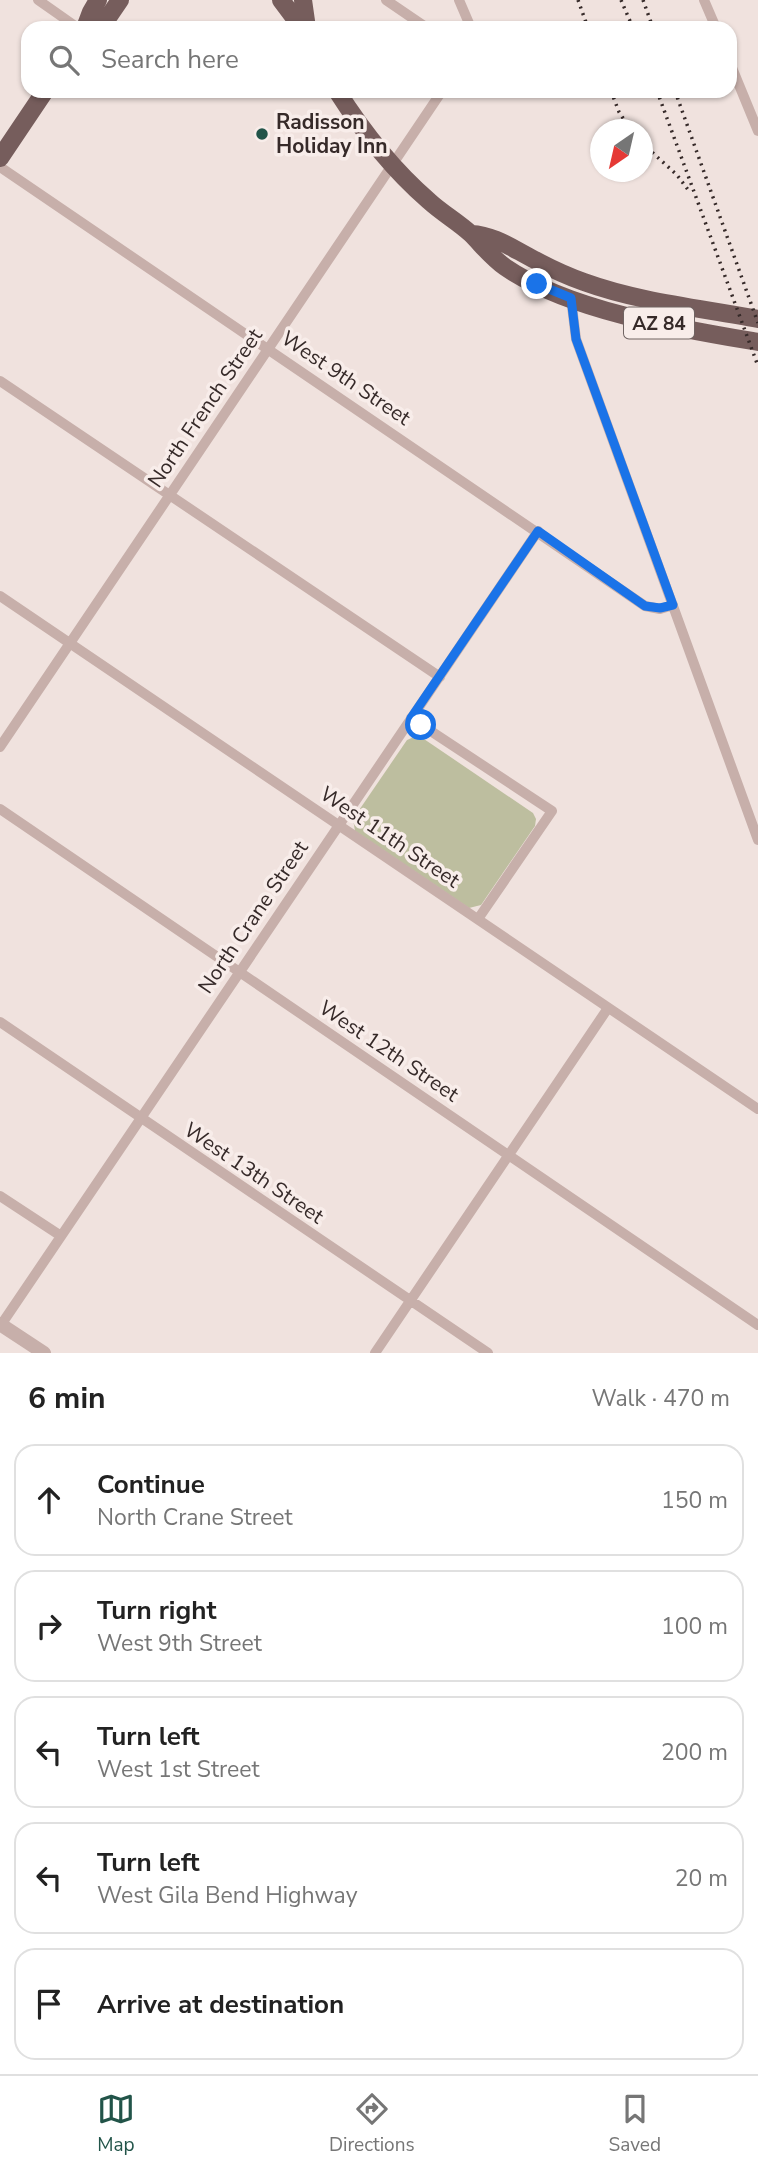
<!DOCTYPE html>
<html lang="en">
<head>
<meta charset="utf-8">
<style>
  body { margin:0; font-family:"Nunito Sans",sans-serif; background:#f2f2f2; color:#222 }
  .compass { position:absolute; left:590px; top:119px; width:63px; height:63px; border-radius:50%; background:#fff; box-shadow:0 2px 5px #0004; rotate:214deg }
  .stop { position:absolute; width:21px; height:21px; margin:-16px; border:5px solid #1a73e8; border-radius:50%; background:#fff }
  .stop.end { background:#1a73e8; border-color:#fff; box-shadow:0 2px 7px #0008 }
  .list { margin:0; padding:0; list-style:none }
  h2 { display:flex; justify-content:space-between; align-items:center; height:91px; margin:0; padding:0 28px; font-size:30px }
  h2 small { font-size:23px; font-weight:400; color:#767676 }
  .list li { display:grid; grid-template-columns:46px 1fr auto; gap:21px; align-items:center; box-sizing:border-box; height:112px; margin:0 14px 14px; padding:0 14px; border:2px solid #e0e0e0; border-radius:21px }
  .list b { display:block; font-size:26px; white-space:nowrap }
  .list p { margin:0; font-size:23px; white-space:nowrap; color:#767676 }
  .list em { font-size:23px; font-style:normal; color:#767676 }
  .icon { flex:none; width:38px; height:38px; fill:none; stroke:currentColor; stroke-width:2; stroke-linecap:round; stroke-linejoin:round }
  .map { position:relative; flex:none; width:758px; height:1353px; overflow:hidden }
  .search { position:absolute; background:#fff; box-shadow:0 2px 5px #0004; left:21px; right:21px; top:21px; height:77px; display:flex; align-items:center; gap:18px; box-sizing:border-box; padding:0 24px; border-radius:21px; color:#767676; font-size:26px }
  .sheet { height:721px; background:#fff }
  nav { display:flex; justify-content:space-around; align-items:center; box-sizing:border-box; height:98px; border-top:2px solid #e0e0e0; background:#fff; font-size:19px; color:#767676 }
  nav a { display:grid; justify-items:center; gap:4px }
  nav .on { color:#225449 }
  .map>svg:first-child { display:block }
</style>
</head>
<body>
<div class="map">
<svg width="758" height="1353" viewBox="0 0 758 1353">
  <rect width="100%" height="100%" fill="#f0e2de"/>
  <path fill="#bdbe9f" d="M414,737H421L533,813L536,819L535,826L481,905L469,908L355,831L353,819L407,740Z"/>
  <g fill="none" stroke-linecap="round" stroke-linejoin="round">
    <path stroke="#c7afaa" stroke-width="10" d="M38,0L78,28
      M386,0L427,28
      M459,0L471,28
      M704,0L716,28
      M730,63L758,131
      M0,167L645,606L660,609L673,605
      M571,298L576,339L758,840
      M0,381L440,677
      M0,596L758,1109
      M411,718L552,811L478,919
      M0,747L442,91
      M0,809L758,1325
      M0,1022L488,1353
      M0,1196L61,1236
      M1,1325L538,531
      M375,1353L608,1008"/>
    <path stroke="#c7afaa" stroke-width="14" d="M0,1324L44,1353"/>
    <path stroke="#765d5c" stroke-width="18" d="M281,0L302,28
      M303,0L307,28
      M85,28L91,12L98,0
      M92,28L105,22L120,0
      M337,91C363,132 392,169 429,201C442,213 458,222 471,234C482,245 491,257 505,267C569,311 681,329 758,342
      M0,158L45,91
      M471,234C495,235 513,249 535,260C550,268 567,276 584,282C639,302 700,308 758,319"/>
    <path stroke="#362a29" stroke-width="3.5" stroke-dasharray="2 5" stroke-linecap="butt" d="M578,0L588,28
      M621,0L633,28
      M643,0L653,28
      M611,91L619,112L631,130
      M657,91L758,366
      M675,91L758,323
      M642,143L677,175L689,191"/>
  </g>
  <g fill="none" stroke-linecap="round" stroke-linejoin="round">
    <path stroke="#1a73e8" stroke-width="9" d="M421,725L411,718L538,531L645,606L660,608L673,605L576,339L571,298L537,284"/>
  </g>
  <circle fill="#225449" stroke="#f8edea" stroke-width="2.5" cx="262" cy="134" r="7"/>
  <g text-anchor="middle" stroke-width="7" stroke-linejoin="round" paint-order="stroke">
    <rect fill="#f8edea" stroke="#706463" stroke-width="2" x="624" y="307.5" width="70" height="31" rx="5"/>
    <g font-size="19" font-weight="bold" fill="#362a29">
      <text x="659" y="330">AZ 84</text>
    </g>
    <g font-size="21" font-weight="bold" fill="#362a29" stroke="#f8edea" text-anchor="start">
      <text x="276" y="129">Radisson<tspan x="276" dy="24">Holiday Inn</tspan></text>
    </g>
    <g font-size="21" fill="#362a29" stroke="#f8edea">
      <text transform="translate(346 378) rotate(34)" y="7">West 9th Street</text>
      <text transform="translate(205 408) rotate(-56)" y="7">North French Street</text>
      <text transform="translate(390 837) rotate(34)" y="7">West 11th Street</text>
      <text transform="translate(253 917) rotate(-56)" y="7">North Crane Street</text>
      <text transform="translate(389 1051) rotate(34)" y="7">West 12th Street</text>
      <text transform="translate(254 1173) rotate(34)" y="7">West 13th Street</text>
    </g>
  </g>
</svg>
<svg class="compass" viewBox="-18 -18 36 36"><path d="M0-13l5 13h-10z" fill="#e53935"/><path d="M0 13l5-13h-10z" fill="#767676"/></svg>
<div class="stop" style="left:421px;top:725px"></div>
<div class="stop end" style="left:537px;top:284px"></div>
<div class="search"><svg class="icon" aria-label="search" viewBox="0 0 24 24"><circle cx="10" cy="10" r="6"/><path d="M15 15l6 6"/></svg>Search here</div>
</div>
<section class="sheet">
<h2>6 min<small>Walk · 470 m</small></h2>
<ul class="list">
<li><svg class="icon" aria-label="ahead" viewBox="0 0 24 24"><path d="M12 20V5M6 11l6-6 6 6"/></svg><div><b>Continue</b><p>North Crane Street</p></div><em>150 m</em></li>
<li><svg class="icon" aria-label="right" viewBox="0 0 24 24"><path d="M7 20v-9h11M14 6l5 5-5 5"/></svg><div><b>Turn right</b><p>West 9th Street</p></div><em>100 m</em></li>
<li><svg class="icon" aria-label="left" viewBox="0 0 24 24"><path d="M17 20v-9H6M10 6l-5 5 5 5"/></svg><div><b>Turn left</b><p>West 1st Street</p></div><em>200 m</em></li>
<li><svg class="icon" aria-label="left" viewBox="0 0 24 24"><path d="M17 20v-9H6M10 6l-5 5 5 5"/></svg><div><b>Turn left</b><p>West Gila Bend Highway</p></div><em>20 m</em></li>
<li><svg class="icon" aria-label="arrive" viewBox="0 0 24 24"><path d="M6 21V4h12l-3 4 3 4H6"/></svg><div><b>Arrive at destination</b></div></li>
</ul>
</section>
<nav>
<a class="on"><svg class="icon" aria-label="map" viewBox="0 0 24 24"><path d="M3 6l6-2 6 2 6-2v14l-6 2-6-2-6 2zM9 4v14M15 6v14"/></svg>Map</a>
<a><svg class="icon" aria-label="directions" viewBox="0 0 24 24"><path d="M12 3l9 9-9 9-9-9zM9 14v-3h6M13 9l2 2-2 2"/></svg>Directions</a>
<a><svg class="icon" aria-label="saved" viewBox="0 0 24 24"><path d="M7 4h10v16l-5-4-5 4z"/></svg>Saved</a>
</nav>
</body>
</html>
